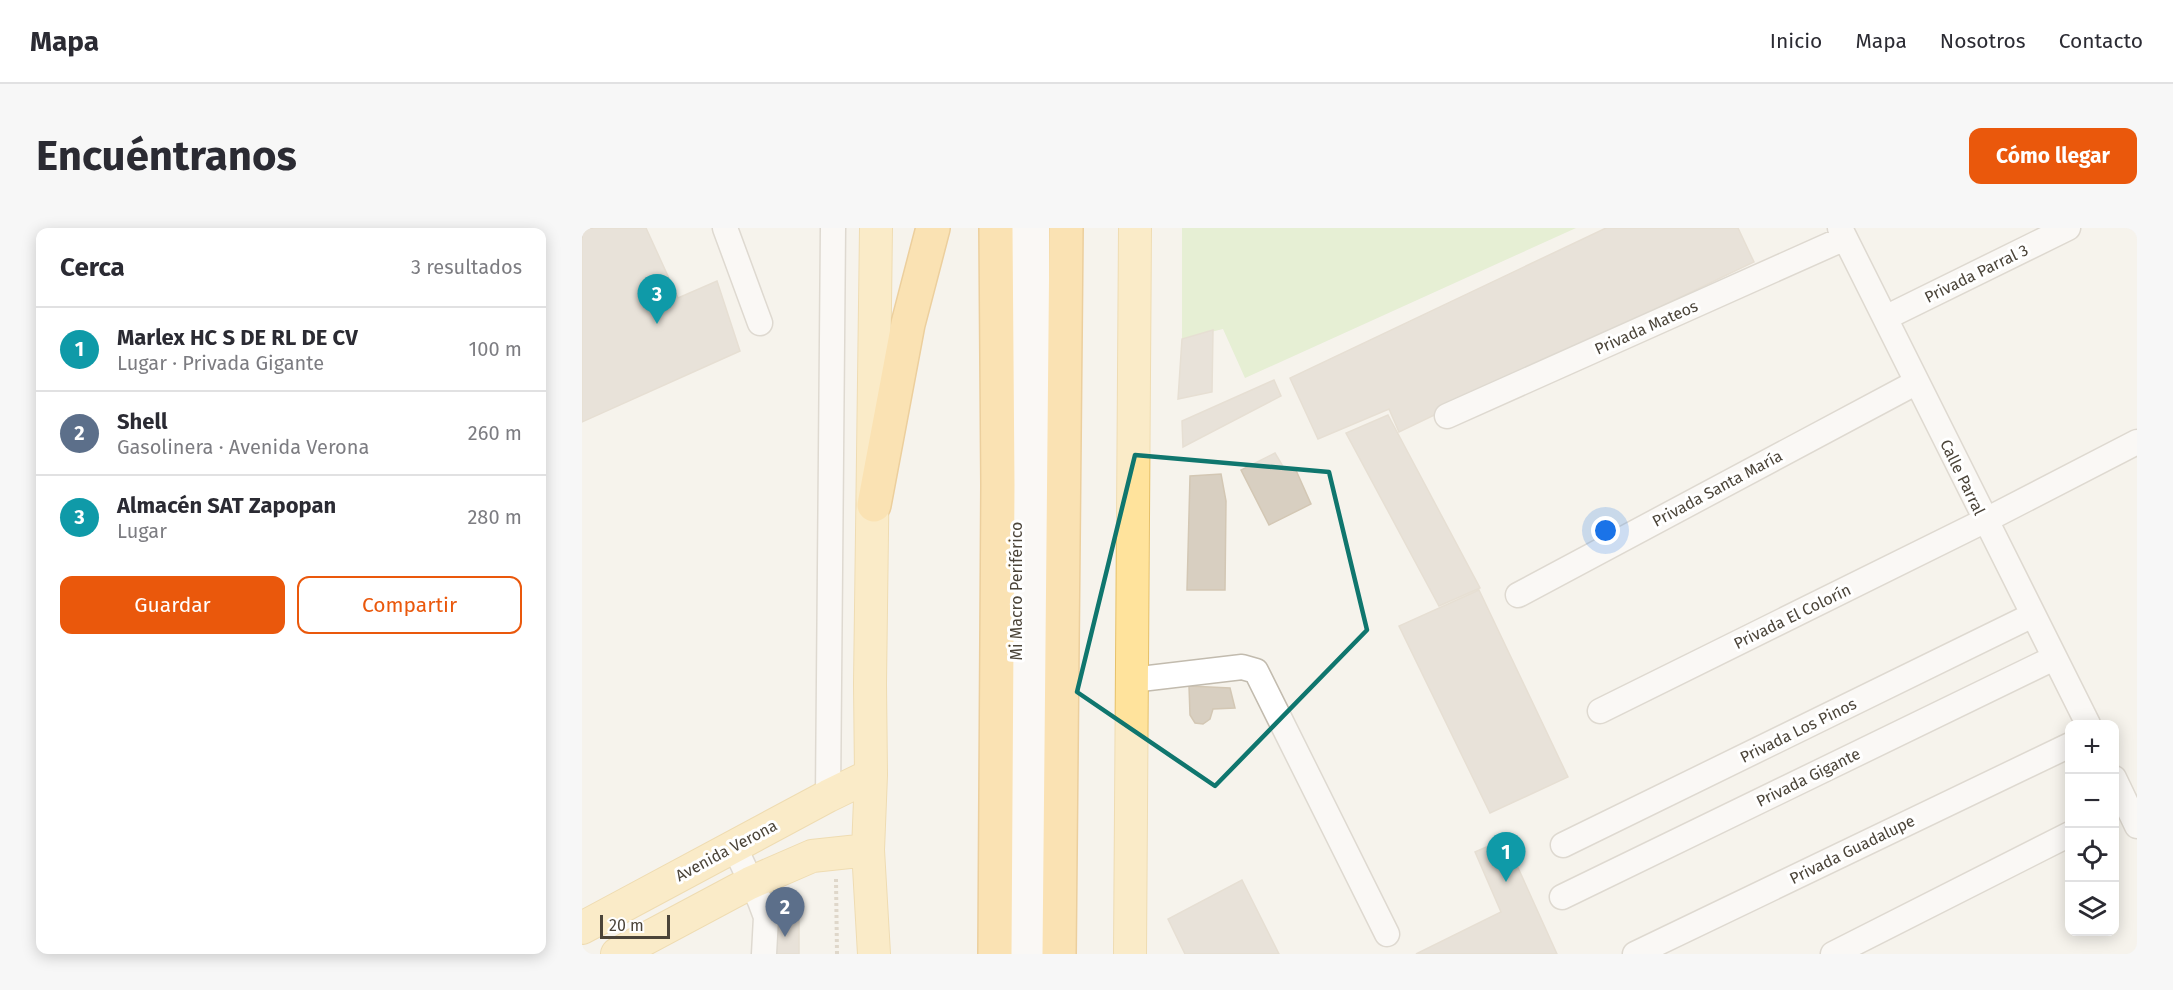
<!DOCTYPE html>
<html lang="es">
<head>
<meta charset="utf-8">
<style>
  body { margin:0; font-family:"Fira Sans",sans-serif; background:#f7f7f7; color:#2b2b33 }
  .controls { position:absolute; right:18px; bottom:18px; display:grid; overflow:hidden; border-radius:12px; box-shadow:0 3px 15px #0003 }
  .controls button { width:54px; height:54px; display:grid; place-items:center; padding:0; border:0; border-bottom:2px solid #e1e1e2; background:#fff; color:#2b2b33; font:30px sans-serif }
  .scale { position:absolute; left:18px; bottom:15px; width:70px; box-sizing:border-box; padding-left:6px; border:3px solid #4b4439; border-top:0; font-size:16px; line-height:21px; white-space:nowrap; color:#4b4439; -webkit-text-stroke:4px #fff; paint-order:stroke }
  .you { position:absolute; left:1024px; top:303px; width:21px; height:21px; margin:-15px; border:4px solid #fff; border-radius:50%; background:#1a73e8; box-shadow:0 0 0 9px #1a73e833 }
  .badge { display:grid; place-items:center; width:39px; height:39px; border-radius:50%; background:#ea580c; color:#fff; font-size:20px; font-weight:700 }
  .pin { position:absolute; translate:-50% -50px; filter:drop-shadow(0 2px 3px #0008) }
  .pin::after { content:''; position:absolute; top:32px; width:21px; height:18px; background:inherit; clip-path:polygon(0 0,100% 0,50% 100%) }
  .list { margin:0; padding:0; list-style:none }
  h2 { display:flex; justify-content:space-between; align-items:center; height:78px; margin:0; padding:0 24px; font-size:26px }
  h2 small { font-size:20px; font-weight:400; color:#7c7c81 }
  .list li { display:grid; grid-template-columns:39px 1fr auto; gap:18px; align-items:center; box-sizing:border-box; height:84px; padding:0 24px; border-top:2px solid #e1e1e2 }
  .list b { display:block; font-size:22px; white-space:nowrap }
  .list p { margin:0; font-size:20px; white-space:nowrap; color:#7c7c81 }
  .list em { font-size:20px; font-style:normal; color:#7c7c81 }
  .actions { display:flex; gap:12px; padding:18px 24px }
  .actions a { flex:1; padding:14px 0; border:2px solid #ea580c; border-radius:12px; text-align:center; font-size:21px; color:#ea580c }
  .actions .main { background:#ea580c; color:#fff }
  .icon { flex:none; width:33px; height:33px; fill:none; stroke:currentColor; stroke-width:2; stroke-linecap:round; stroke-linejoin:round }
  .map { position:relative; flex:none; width:1555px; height:726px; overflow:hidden; border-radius:12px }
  header { display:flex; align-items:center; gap:36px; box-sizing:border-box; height:84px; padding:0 30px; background:#fff; border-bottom:2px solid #e1e1e2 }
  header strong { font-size:28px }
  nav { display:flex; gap:33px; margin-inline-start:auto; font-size:21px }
  .intro { display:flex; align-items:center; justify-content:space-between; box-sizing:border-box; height:144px; padding:0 36px }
  h1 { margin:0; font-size:42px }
  .button { padding:15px 27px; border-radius:12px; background:#ea580c; color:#fff; font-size:21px; font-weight:700 }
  main { display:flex; gap:36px; padding:0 36px }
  aside { flex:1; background:#fff; border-radius:12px; box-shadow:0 3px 15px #0003 }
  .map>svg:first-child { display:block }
</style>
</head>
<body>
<header>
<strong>Mapa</strong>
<nav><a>Inicio</a><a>Mapa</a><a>Nosotros</a><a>Contacto</a></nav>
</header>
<div class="intro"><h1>Encuéntranos</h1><a class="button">Cómo llegar</a></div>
<main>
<aside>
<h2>Cerca<small>3 resultados</small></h2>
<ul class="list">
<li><span class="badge" style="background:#0f9aa8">1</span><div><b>Marlex HC S DE RL DE CV</b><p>Lugar · Privada Gigante</p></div><em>100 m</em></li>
<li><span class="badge" style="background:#5c6f8a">2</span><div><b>Shell</b><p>Gasolinera · Avenida Verona</p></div><em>260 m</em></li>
<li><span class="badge" style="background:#0f9aa8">3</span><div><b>Almacén SAT Zapopan</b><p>Lugar</p></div><em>280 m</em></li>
</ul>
<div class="actions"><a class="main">Guardar</a><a>Compartir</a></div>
</aside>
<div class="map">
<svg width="1555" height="726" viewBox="0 0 1555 726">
  <rect width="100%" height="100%" fill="#f6f3ec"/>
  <path fill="#d2eab5" d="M600,0H994L663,150L641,101L600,111Z"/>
  <path fill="#d8cfc1" stroke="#d3c7b4" stroke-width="1.5" d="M0,0H64L96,70L135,53L158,123L0,194Z
    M1024,0H1156L1172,34L817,204L807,181L736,211L708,150Z
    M631,102L630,164L596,171L600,111Z
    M692,152L699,168L601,219L600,193Z
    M806,187L898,360L857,378L764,205Z
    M693,225L703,242L713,240L729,276L687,297L659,242Z
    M639,246L644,273L643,362H605L608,248Z
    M897,362L986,549L908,585L817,398Z
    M607,458L648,460L653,480L631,481L628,491L621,496L613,495L608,487Z
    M923,611L975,726H834L919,684L893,624Z
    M660,652L697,726H603L586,691Z
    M217,683V726H189L188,692Z"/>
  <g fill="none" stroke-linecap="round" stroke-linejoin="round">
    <g stroke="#c2bbae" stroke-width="27">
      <path id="minor" d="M143,0L178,95
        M434,0L437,726
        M455,0L456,726
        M1258,0L1506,496
        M1303,90L1486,0
        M865,188L1263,10
        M936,367L1335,154
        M550,452L660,439L674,443L805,706
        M1018,483L1402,293L1555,214
        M1532,550L1555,598
        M246,568L251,0
        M981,617L1451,387
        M152,618L178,673L184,689L182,726
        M980,669L1472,430
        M1053,726L1488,517
        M1251,726L1488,606"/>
    </g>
    <g stroke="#e6c16a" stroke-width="34">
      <path id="major" d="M0,700L246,568L289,547
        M35,726L168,655L230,628L286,622
        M292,726L286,622L289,547L288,456L294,0
        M548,726L553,0"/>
    </g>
    <g stroke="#e0a43c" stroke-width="36">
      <path id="highway" d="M292,277L326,96L351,0
        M413,726L416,257L414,0
        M477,726L484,0"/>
    </g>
    <path stroke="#c4b79f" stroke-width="4" stroke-dasharray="3 3" stroke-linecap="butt" d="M254,651L255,726"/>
    <use href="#minor" stroke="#fff" stroke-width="24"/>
    <use href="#major" stroke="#ffe39c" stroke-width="32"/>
    <use href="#highway" stroke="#ffcf6e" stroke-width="33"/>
  </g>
  <path d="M0 0H1555V726H0ZM553,227L747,244L785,402L633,558L495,464Z" fill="#f6f3ec" fill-opacity=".55" fill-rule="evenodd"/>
  <path fill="none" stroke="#0f766e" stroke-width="4.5" stroke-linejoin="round" d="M553,227L747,244L785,402L633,558L495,464Z"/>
  <g text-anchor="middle" stroke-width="6" stroke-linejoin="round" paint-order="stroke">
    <g font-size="16" fill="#4b4439" stroke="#fff">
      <text transform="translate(1394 45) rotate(-26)" y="6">Privada Parral 3</text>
      <text transform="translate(1064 99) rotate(-24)" y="6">Privada Mateos</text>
      <text transform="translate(1381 249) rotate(64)" y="6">Calle Parral</text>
      <text transform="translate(1135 260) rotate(-28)" y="6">Privada Santa María</text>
      <text transform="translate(434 363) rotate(-90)" y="6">Mi Macro Periférico</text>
      <text transform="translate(1210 388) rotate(-26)" y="6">Privada El Colorín</text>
      <text transform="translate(1216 502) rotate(-26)" y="6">Privada Los Pinos</text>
      <text transform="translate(1226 549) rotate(-26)" y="6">Privada Gigante</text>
      <text transform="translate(1270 621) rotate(-26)" y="6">Privada Guadalupe</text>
      <text transform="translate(144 622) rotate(-28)" y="6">Avenida Verona</text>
    </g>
  </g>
</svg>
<div class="controls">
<button>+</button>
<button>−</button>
<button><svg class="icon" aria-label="locate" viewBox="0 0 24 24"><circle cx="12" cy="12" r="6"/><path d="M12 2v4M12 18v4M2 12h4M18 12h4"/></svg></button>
<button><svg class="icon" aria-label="layers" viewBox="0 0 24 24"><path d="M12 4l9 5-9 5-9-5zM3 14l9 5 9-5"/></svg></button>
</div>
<div class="scale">20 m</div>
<div class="you"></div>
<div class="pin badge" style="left:924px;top:654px;background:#0f9aa8">1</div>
<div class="pin badge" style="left:203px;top:709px;background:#5c6f8a">2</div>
<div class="pin badge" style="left:75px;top:96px;background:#0f9aa8">3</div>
</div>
</main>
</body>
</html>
